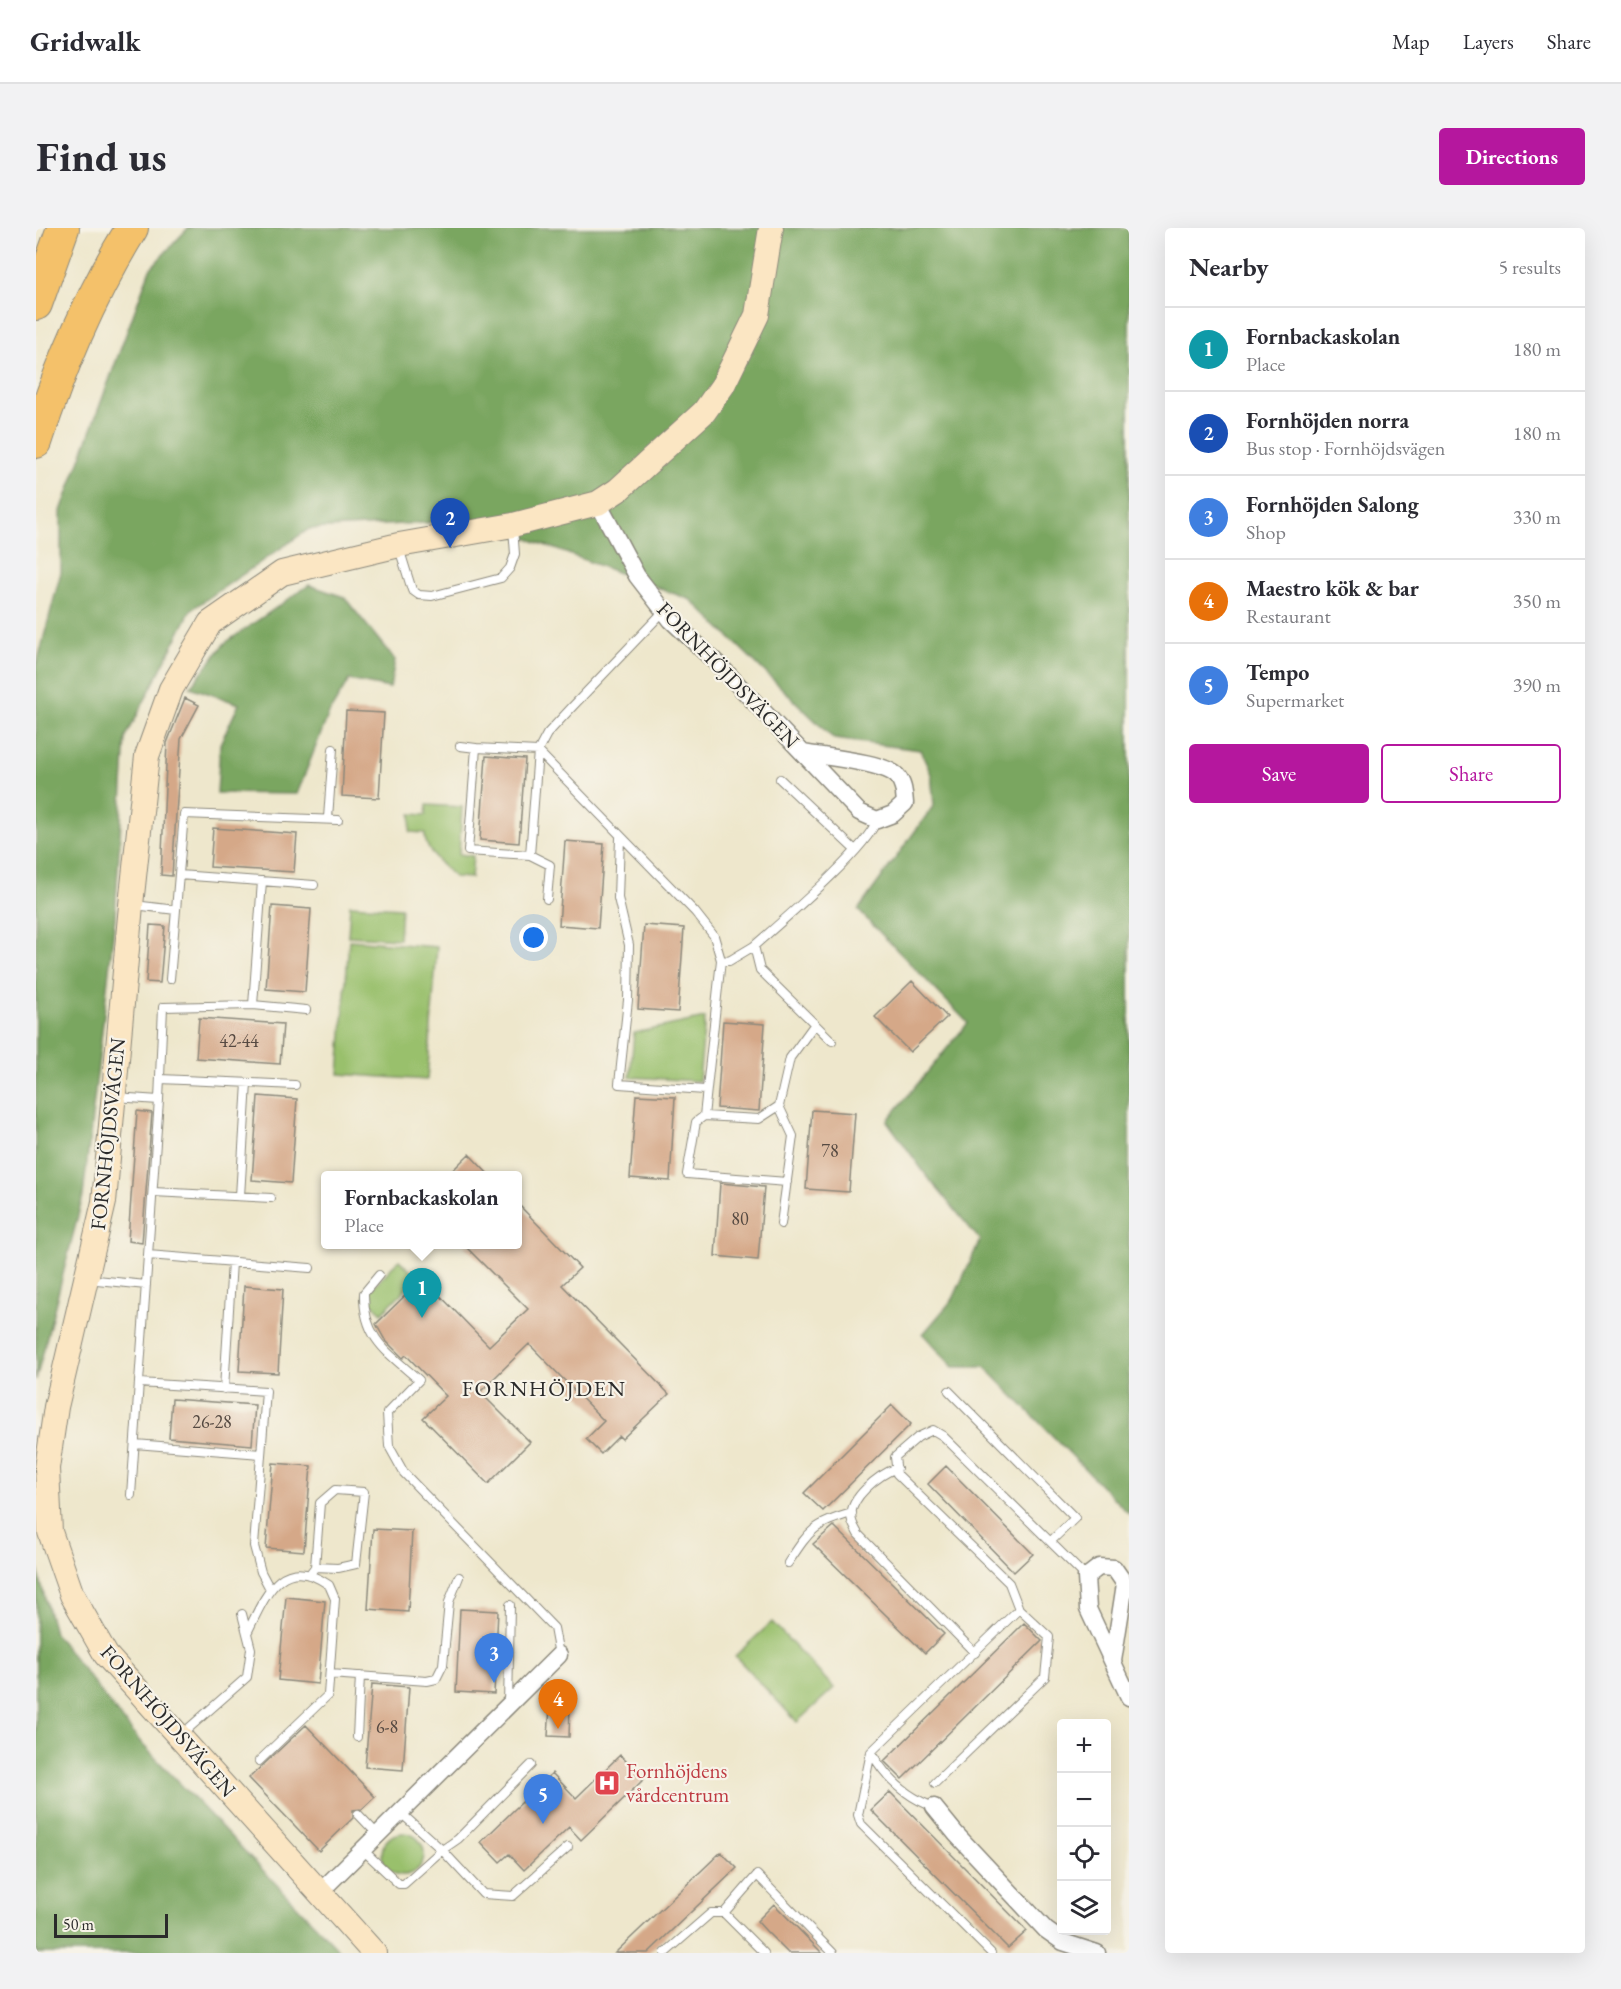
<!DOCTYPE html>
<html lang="en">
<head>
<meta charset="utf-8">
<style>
  body { margin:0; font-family:"EB Garamond",serif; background:#f2f2f3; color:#2b2b33 }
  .controls { position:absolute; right:18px; bottom:18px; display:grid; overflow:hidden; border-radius:6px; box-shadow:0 6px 24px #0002 }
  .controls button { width:54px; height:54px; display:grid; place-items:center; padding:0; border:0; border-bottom:2px solid #e1e1e2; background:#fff; color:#2b2b33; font:30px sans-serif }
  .scale { position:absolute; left:18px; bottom:15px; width:114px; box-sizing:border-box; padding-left:6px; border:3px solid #2b2b2b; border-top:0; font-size:16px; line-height:21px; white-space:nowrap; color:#2b2b2b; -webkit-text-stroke:4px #f7f3e8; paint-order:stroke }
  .you { position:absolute; left:498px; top:710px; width:21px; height:21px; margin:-15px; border:4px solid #fff; border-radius:50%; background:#1a73e8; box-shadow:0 0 0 9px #1a73e833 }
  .badge { display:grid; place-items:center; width:39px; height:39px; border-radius:50%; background:#b5179e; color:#fff; font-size:20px; font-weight:700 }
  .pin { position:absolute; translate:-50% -50px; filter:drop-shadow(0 2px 3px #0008) }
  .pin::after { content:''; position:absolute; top:32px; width:21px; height:18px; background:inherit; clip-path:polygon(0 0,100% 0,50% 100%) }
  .popup { position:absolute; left:285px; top:943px; width:201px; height:78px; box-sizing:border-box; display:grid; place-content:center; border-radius:6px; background:#fff; filter:drop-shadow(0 2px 4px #0005); font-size:20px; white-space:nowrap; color:#7c7c81 }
  .popup b { font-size:22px; color:#2b2b33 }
  .popup::after { content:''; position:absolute; left:50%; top:100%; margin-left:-12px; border:12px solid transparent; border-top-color:#fff }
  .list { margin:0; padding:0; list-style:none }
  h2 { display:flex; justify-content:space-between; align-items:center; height:78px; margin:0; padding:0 24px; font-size:26px }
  h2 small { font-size:20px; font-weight:400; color:#7c7c81 }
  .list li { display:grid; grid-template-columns:39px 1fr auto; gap:18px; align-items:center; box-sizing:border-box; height:84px; padding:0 24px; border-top:2px solid #e1e1e2 }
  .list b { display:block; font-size:22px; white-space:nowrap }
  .list p { margin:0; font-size:20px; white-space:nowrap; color:#7c7c81 }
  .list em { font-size:20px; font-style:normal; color:#7c7c81 }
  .actions { display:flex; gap:12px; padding:18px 24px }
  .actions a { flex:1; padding:14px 0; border:2px solid #b5179e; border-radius:6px; text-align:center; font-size:21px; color:#b5179e }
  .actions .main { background:#b5179e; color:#fff }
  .icon { flex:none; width:33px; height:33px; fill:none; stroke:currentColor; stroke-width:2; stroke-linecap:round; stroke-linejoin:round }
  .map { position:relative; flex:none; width:1093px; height:1725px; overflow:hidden; border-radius:6px }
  header { display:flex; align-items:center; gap:36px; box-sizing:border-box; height:84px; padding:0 30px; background:#fff; border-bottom:2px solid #e1e1e2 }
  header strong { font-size:28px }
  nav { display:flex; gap:33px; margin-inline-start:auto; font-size:21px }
  .intro { display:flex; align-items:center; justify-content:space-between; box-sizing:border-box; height:144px; padding:0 36px }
  h1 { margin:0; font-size:42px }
  .button { padding:15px 27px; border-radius:6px; background:#b5179e; color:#fff; font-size:21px; font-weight:700 }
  main { display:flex; gap:36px; padding:0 36px }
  aside { flex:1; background:#fff; border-radius:6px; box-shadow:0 6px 24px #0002 }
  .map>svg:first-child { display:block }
</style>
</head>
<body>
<header>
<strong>Gridwalk</strong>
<nav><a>Map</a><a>Layers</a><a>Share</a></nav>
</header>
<div class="intro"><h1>Find us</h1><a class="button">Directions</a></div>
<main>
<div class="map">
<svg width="1093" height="1725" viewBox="0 0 1093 1725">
  <rect width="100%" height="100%" fill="#f7f3e8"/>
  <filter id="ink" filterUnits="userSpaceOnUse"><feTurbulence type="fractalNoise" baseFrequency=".0167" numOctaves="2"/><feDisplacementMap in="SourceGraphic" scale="12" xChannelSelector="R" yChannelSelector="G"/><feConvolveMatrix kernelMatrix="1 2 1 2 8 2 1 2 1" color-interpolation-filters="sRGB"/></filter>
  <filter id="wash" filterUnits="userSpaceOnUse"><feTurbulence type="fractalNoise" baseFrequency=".008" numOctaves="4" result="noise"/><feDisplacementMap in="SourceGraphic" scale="24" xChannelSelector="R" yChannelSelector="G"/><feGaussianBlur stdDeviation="1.35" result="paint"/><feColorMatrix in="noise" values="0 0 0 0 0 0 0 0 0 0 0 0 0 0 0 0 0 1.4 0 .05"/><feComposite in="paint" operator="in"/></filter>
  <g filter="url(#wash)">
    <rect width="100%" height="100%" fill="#eee7cc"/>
    <path fill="#99c06c" stroke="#62764c" stroke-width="1.5" d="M391,577L426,579L423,626L437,628L435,650L418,649C406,636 388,623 389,605L374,604L375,586L390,587Z
      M314,677L365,680L363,711L312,708Z
      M313,712L401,719L391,852L303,846Z
      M669,790L663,853L594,849L598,805Z
      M363,1032L381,1049L346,1085L328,1068Z
      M736,1394L798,1460L761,1494L699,1428Z
      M346 1626a21 21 0 1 1 42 0a21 21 0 1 1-42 0Z"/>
    <path fill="#7aa660" stroke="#526846" stroke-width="1.5" d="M152,0H1093V1286L949,1139H917L887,1106L917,1071L944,1012L890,947L851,893L932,795L822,682L898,577L895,546L884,522L798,511L655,372L490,310L404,294L273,301L155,382L90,509L79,690L47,968L0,1152V439L25,344V283L114,41Z
      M273,357L308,369L359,432L354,460L313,452L293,485L261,566L181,565L184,516L203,476L154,459L189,415Z
      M0,1335L18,1405L106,1516L306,1725H0Z"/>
    <g id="blocks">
      <path fill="#d5a888" d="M149,470L163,477L145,511L136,648L125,647L131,515Z
        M310,483L348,485L343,570L306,568Z
        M450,528L489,531L483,615L444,612Z
        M177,600L261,606L258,644L174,639Z
        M529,613L568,616L562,700L523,697Z
        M236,678L275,681L269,764L230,761Z
        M114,697L129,698L124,755L110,754Z
        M608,697L648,700L642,784L602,781Z
        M876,753L911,789L874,824L839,789Z
        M163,790L247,796L244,836L160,830Z
        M687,793L729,796L723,883L681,880Z
        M600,867L639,869L634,953L594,950Z
        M222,868L261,871L255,955L216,952Z
        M776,882L819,885L813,964L770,961Z
        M101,883L116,885L106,1015L92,1013Z
        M433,926L454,948H411Z
        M684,955L728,959L722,1032L679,1028Z
        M482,976L544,1040L526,1057L633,1166L586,1211L583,1208L565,1226L550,1211L568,1193L493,1116L444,1164L494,1214L452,1256L387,1190L410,1168L370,1127L367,1130L349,1112L340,1096L387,1050L453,1118L492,1081L428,1017H482Z
        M208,1058L247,1061L242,1145L203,1143Z
        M136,1171L219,1177L216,1217L133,1210Z
        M856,1177L875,1196L787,1283L768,1265Z
        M237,1235L275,1238L268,1323L230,1320Z
        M910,1238L997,1326L978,1344L892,1256Z
        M798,1298L908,1406L889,1425L777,1316Z
        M337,1301L376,1303L372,1384L332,1381Z
        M250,1369L289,1373L282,1456L242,1452Z
        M424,1381L462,1383L458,1466L420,1464Z
        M988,1395L1006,1413L866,1551L848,1533Z
        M336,1456L373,1459L367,1542L329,1539Z
        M514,1479L534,1480L533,1509L512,1508Z
        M270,1497L339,1569L326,1581L317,1582V1590L283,1623L213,1550Z
        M584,1527L608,1551L545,1612L533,1599L488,1642L473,1626L464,1634L445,1614L516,1545L540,1570Z
        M854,1564L991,1703L972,1720L835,1582Z
        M685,1624L701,1640L612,1725H579Z
        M738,1676L786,1725H752L730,1703L721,1693Z"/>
    </g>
  </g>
  <g filter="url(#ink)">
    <use href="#blocks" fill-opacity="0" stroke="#8c897c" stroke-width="1.5"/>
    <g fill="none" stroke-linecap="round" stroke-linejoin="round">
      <g stroke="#8c897c" stroke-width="10">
        <path id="lane" d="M363,320L376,362L383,367L396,368L465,350L474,340L479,326L477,300
          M628,383L537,478L511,506L502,523L659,684L678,708L685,732L668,888L723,891L743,878
          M424,518L440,520L432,623L494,627L502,523L440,520
          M744,551L819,622
          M292,590L297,521
          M584,610L582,670L593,717L592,772L583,856L669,862
          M494,627L514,637L511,671
          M143,647L278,657
          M98,677L140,682L148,586L302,592
          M685,732L693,733L718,718
          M134,751L140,682
          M217,777L226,653
          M796,813L724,742L718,718C745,694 830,622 841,592
          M124,851L259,857
          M79,869L123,872L95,1267
          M123,872L127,779L217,777L270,782
          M668,888L660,894L651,946L751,954
          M117,964L235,970
          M204,968L211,855
          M745,996L757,908L743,878L754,830L778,797
          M112,1027L274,1040
          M343,1047L328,1065C327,1110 351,1124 383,1152L351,1185L353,1218L368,1245L518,1400L523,1427
          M51,1051L110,1057
          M103,1155L230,1163L218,1318L225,1344L234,1361
          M188,1161L196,1034
          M913,1163L1039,1290L1015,1313
          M99,1216L225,1226
          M861,1240C844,1246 810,1271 816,1293C817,1297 820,1302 822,1306L939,1425
          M752,1335C774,1302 777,1296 816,1285
          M273,1347L279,1339L284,1275L299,1262L328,1264L320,1336L302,1340L279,1339
          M211,1405C229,1369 245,1323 293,1357L299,1371L292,1467L223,1533
          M294,1446L391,1453L400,1451L407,1437L413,1374L423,1349
          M472,1477L474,1377
          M145,1507L211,1449L215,1421L206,1386
          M321,1509L324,1448
          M835,1524C850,1550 870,1569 898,1579
          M495,1537L422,1611L406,1622L447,1666L477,1668L532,1619
          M899,1555L1009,1449L1013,1409L983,1381L973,1355L861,1246L859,1229L882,1209L897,1202L907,1208L1050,1349
          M322,1586L342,1607
          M327,1622L363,1656H368L406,1622L365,1585
          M688,1685L721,1647L797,1725
          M629,1725L675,1685H688L728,1725
          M955,1725L825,1596L822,1587L835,1524L983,1381"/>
      </g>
      <g stroke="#8c897c" stroke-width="19">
        <path id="street" d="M562,275L601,348L635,392L686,440L823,584L841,592L857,586L869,575C868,565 868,556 861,548C849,534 788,529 768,525
          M1077,1433L1089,1356L1078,1340L1063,1339L1050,1349L1052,1381L1093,1469
          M898,1579L920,1606L1010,1702L1027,1714L1061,1725
          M285,1663L523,1427"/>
      </g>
      <g stroke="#8c897c" stroke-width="26">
        <path id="secondary" d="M338,1725L70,1427L36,1367L14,1304L11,1240L20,1179L68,974L95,677L111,528L135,461L174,395L246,345L363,317L477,297L562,275L582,262L668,184L687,157L721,87L735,0"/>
      </g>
      <g stroke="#8c897c" stroke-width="34">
        <path id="highway" d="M0,76L27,0
          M0,214C24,139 54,68 96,0"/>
      </g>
      <use href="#lane" stroke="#fff" stroke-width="8"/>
      <use href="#street" stroke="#fff" stroke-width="16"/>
      <use href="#secondary" stroke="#fbe6c3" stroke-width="24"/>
      <use href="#highway" stroke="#f4c16a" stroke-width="32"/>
    </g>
  </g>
  <defs>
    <g id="hospital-square" transform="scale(1.35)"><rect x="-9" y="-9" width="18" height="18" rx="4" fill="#e0444e" stroke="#f7f3e8"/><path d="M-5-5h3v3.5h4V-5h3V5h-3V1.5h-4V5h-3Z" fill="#fff"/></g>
  </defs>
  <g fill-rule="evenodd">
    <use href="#hospital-square" x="571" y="1555"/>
  </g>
  <g text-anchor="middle" stroke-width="4.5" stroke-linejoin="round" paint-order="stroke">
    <g font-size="18" fill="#564a42">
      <text x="203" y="819">42-44</text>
      <text x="794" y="929">78</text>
      <text x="704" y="997">80</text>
      <text x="176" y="1200">26-28</text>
      <text x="351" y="1505">6-8</text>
    </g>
    <g font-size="21" fill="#2b2b2b" stroke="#f7f3e8">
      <text transform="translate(692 447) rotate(46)" y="7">FORNHÖJDSVÄGEN</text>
      <text transform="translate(72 906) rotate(-84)" y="7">FORNHÖJDSVÄGEN</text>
      <text transform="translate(132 1493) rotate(49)" y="7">FORNHÖJDSVÄGEN</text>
    </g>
    <g font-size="21" fill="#be3a42" stroke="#f7f3e8" text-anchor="start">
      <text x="590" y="1550">Fornhöjdens<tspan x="590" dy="24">vårdcentrum</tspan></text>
    </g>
    <g font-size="22" letter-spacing="1.5" fill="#2b2b2b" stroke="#f7f3e8">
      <text x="508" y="1168">FORNHÖJDEN</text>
    </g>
  </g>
</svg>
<div class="controls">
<button>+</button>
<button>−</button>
<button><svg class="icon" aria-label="locate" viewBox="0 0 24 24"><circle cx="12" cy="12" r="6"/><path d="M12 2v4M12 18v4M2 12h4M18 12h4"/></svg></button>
<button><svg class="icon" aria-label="layers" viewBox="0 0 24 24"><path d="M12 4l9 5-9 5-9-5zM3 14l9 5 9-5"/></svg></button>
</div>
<div class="scale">50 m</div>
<div class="you"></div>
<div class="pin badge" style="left:386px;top:1090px;background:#0f9aa8">1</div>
<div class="popup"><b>Fornbackaskolan</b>Place</div>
<div class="pin badge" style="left:414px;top:320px;background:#1a4fb4">2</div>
<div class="pin badge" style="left:458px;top:1455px;background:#3f7fe0">3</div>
<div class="pin badge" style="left:522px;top:1501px;background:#e8710a">4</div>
<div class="pin badge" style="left:507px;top:1596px;background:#3f7fe0">5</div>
</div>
<aside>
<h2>Nearby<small>5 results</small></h2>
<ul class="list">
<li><span class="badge" style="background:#0f9aa8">1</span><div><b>Fornbackaskolan</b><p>Place</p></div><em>180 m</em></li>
<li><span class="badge" style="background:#1a4fb4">2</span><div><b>Fornhöjden norra</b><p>Bus stop · Fornhöjdsvägen</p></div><em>180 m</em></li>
<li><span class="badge" style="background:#3f7fe0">3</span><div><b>Fornhöjden Salong</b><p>Shop</p></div><em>330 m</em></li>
<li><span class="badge" style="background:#e8710a">4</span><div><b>Maestro kök &amp; bar</b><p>Restaurant</p></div><em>350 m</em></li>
<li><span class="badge" style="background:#3f7fe0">5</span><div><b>Tempo</b><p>Supermarket</p></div><em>390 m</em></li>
</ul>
<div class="actions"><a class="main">Save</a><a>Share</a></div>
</aside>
</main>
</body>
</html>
